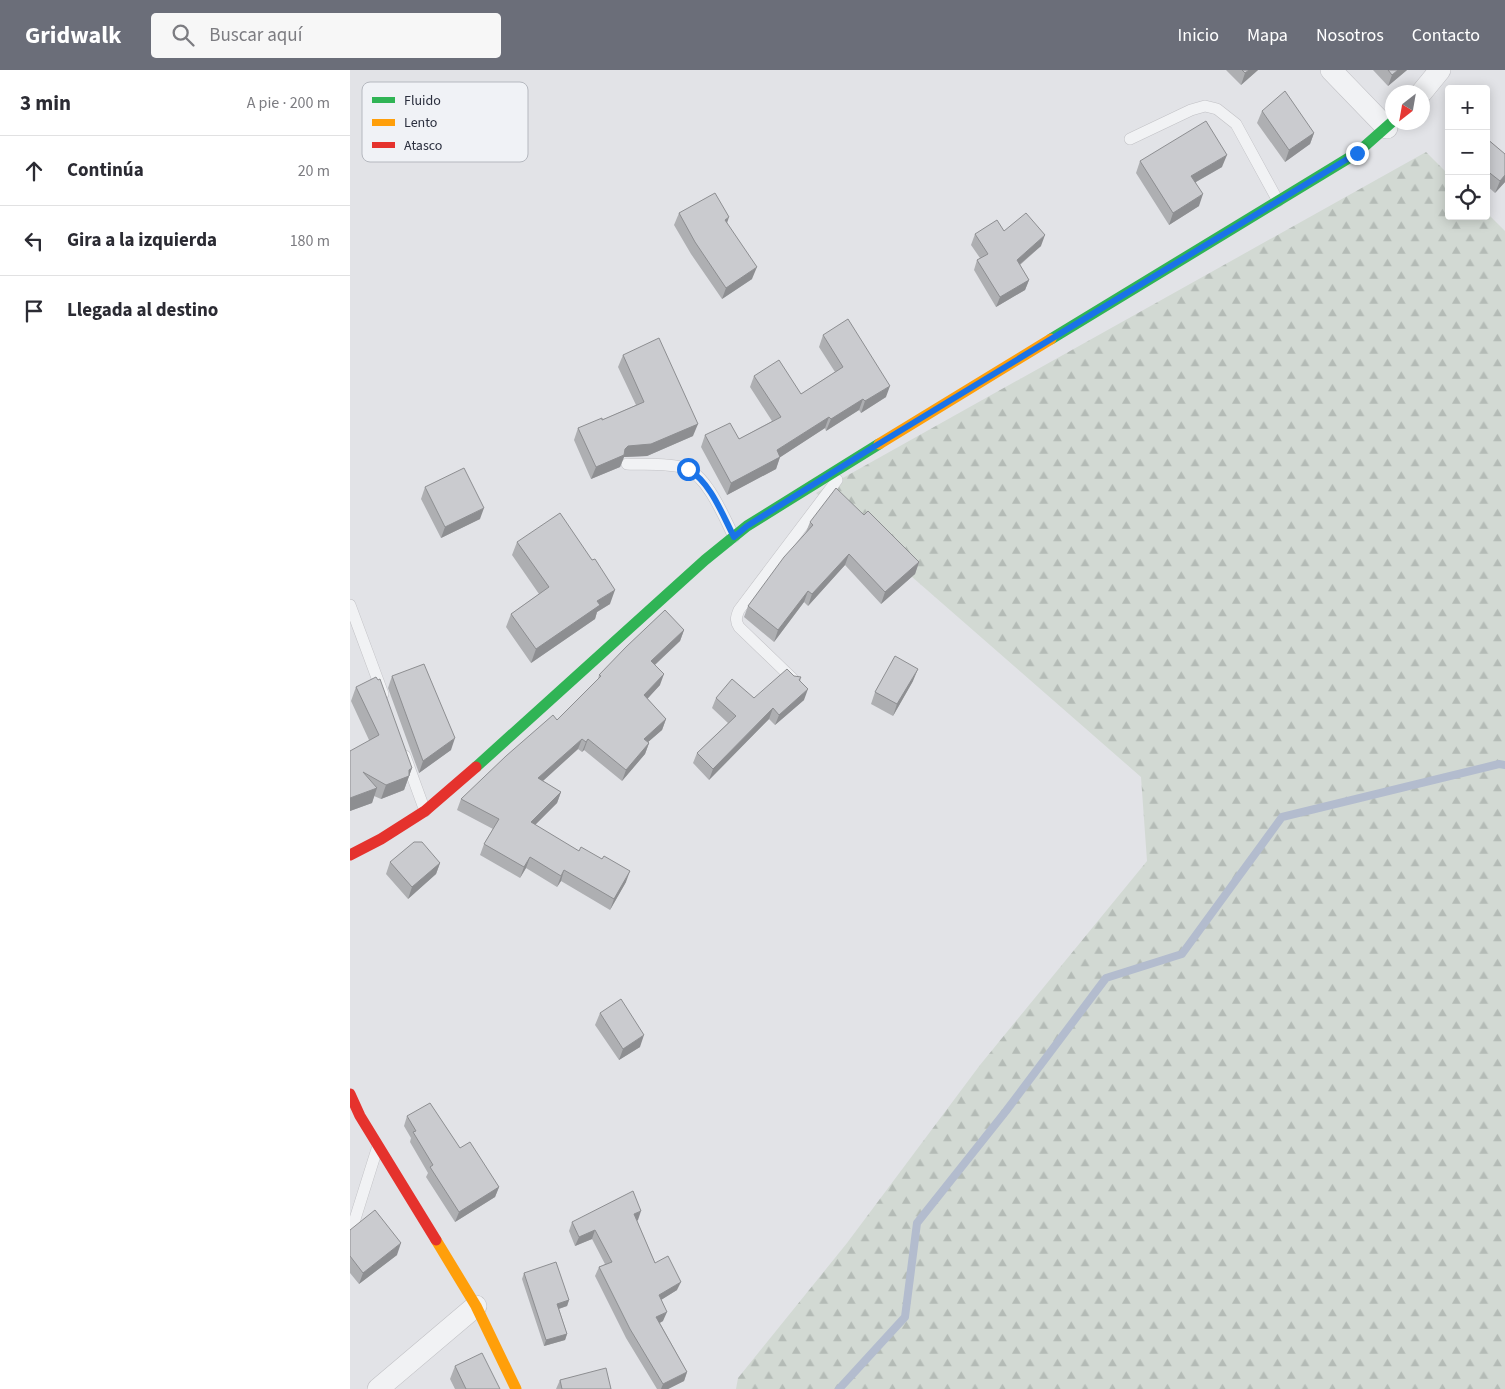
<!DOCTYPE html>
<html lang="es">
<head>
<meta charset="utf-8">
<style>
  body { margin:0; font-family:"Source Sans 3",sans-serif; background:#f7f7f7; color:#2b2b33 }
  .controls { position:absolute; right:15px; top:15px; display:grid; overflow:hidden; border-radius:5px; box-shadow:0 2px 12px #0003 }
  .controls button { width:45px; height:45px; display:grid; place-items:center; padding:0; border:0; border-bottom:1px solid #e1e1e2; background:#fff; color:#2b2b33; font:25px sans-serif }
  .compass { position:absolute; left:1035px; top:15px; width:45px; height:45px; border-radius:50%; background:#fff; box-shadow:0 2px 12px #0003; rotate:211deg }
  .stop { position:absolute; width:15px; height:15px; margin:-11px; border:4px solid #1a73e8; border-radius:50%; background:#fff }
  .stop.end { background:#1a73e8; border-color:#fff; box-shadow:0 1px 5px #0008 }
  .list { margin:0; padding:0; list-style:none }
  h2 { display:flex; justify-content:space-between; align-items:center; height:65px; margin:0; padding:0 20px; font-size:21px }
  h2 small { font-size:16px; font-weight:400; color:#7c7c81 }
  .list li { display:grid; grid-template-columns:32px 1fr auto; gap:15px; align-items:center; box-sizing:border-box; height:70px; padding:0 20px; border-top:1px solid #e1e1e2 }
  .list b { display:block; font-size:19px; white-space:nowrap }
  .list em { font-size:16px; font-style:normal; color:#7c7c81 }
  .icon { flex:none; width:28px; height:28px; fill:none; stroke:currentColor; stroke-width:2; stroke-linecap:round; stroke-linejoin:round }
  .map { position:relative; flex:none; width:1155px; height:1319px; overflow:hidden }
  header { display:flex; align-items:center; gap:30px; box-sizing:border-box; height:70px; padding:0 25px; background:#6b6e79; color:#fff }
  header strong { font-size:24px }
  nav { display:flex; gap:28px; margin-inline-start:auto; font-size:18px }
  .search { width:350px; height:45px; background:#f7f7f7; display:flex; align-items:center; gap:12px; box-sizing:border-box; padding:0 18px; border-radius:5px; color:#7c7c81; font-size:19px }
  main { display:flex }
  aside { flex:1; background:#fff }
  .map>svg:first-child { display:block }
</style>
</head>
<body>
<header>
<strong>Gridwalk</strong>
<div class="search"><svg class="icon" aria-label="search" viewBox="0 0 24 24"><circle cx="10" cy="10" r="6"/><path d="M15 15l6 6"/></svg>Buscar aquí</div>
<nav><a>Inicio</a><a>Mapa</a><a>Nosotros</a><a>Contacto</a></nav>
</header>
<main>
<aside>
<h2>3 min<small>A pie · 200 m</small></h2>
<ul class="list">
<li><svg class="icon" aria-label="ahead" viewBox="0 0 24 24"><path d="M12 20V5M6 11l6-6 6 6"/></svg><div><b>Continúa</b></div><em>20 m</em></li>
<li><svg class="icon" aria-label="left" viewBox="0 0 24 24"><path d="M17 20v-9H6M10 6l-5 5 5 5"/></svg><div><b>Gira a la izquierda</b></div><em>180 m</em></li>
<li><svg class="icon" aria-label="arrive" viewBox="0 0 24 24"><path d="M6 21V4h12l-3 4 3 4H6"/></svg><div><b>Llegada al destino</b></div></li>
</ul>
</aside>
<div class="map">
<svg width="1155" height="1319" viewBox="0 0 1155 1319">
  <defs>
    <pattern id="forest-firs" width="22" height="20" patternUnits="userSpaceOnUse" patternTransform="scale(1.25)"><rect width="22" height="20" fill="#d2d9d3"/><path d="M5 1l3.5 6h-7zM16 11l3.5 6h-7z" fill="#b4bbb6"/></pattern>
  </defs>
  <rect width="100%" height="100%" fill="#e2e3e7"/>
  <path fill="url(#forest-firs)" d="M1076,82L1099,105V146H1136V142L1155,161V1319H386L388,1308L497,1173L630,995L797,791L791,707L466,423Z"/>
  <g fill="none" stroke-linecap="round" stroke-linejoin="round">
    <path stroke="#b3bcce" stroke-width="8" d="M489,1319L555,1247L567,1153L656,1041L756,908L832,884L932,747L1149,694L1155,695"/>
    <g stroke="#c1c1c5" stroke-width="12">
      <path id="lane" d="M780,69L841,40L855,36L867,39L886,54L928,131
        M277,394C296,395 317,393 335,398C357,405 374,447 384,467
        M0,535L33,624
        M445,611L389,557C385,551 386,547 389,540L487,410
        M55,686L75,741
        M0,1160L5,1149L27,1079"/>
    </g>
    <g stroke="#c1c1c5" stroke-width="22">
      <path id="street" d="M981,0L1037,58
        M1072,22L1090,0
        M28,1319L126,1236"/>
    </g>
    <use href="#lane" stroke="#f1f2f4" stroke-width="11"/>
    <use href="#street" stroke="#f1f2f4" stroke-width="21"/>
    <path stroke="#30b455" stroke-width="11" d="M701,269L1007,83L1042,52
      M126,697L355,490L397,456L529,374"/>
    <path stroke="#ff9f0a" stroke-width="11" d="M529,374L701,269
      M86,1170L126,1236L166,1319"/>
    <path stroke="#e5322d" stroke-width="11" d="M0,785L31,769L75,741L126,697
      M0,1024L10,1046L86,1170"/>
  </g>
  <path fill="#aeafb2" d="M876,0H908L891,15Z
    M1023,0H1057L1038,16Z
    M912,41L964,63L960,74L935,92L907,53Z
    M1136,68L1155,84V112L1145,123L1136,115Z
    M790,91L872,97L846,112L849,136L819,155L786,103Z
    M329,143L377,153L402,209L372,229L341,184L324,155Z
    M654,161L691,176L670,195L679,210L675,220L646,237L624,200L627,190L630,188L621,175L625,164Z
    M473,265L536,327L511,343L509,340L476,361L475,358L430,387L426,399L377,425L351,377L355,365L389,369L422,351L400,317L404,306L451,324L485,302L469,277Z
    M273,285L343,366L297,386L274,387L270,397L241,409L224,370L228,358L252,350L286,335L268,297Z
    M75,417L130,449L91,468L71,429Z
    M514,445L569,492L565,504L531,534L495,495L458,536L454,532L424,572L394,547L398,536L456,462L460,452Z
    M167,472L260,534L247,542L245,549L181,593L156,557L161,544L189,524L162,485Z
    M334,560L330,571L305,595L310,615L297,628L316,649L312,660L298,672L299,673L295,684L272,711L234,680L232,682L228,679L193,711L211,722L207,733L185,755L276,812L260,840L211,811L207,817L176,798L170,808L130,785L134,774L143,759L107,740L111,729L207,650L248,609L249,605Z
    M42,606L101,680L69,703L38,618Z
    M451,607L450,611L454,630L425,655L419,649L359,710L343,693L347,683L378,653L362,638L366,628H404Z
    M563,611L543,646L521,634L525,622Z
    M6,617L62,698L54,720L31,729L24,726L22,733L0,741L19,670L1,631Z
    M40,792L90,793L86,804L58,829L36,804Z
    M250,943L290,977L269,990L245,955Z
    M57,1046L110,1078L149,1117L145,1127L105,1152L76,1107L78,1103L60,1072L61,1068L54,1056Z
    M288,1150L287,1151L305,1193L327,1220L311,1230L313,1251L310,1253L337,1302L334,1311L318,1319H307L276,1268L245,1206L249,1197L255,1194L242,1169L225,1176L219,1161L222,1152Z
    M0,1160L47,1185L9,1214L0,1203Z
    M174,1203L219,1230L217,1236L209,1239L217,1264L215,1270L194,1276L172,1209Z
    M105,1296L150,1319H105L100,1309Z
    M210,1310L261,1319H206Z"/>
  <path fill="#8d8e91" d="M899,0H908L891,15L895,3Z
    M1048,0H1057L1038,16L1042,5Z
    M964,63L960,74L935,92L939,80Z
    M877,85L872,97L837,117L841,106Z
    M1155,105V112L1145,123L1150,111Z
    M853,124L849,136L819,155L823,143Z
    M379,147L375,159V150Z
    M695,165L691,176L663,200L667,190Z
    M407,197L402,209L372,229L376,218Z
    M679,210L675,220L646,237L650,227Z
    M540,316L536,327L511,343L515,331Z
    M513,329L509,340L476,361L481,349Z
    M479,347L475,358L426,390L430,387L426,399L377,425L381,413L427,380Z
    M348,354L343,366L297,386L274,387L270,397L241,409L246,397L275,379L278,376Z
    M134,438L130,449L91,468L95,457Z
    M499,484L495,495L458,536L462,524Z
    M569,492L565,504L531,534L535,522Z
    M265,520L260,534L247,542L245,549L181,593L186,579L247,531Z
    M458,521L454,532L424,572L428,560Z
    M334,560L330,571L297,602L301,591Z
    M568,599L563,611L543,646L547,634Z
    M314,604L310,615L291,636L294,625Z
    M458,619L454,630L425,655L429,645Z
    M423,638L419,649L359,710L363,699Z
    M316,649L312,660L290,679L294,669Z
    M105,668L101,680L69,703L73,691Z
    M232,669L228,679L184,719L188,708Z
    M238,669L234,680L232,682L236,672Z
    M299,673L295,684L272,711L276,700Z
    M62,698L54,720L31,729L36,715Z
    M27,718L22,733L0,741V728Z
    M211,722L207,733L177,763L181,752Z
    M180,787L176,798L170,808L174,797Z
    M90,793L86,804L58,829L62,817Z
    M214,800L211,811L207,817L211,806Z
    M280,801L276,812L260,840L264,829Z
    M294,965L290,977L269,990L273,979Z
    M149,1117L145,1127L105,1152L109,1142Z
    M291,1141L288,1150L281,1153L284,1144Z
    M245,1160L242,1169L225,1176L229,1167Z
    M51,1173L47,1185L9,1214L13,1203Z
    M331,1212L327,1220L306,1233L309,1225Z
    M219,1230L217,1236L205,1240L207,1234Z
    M317,1242L313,1251L303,1256L306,1247Z
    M217,1264L215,1270L194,1276L196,1270Z
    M337,1302L334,1311L318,1319H311L313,1314Z"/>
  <path fill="#cacbcf" stroke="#8d8e91" d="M892,0H899L895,3Z
    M1038,0H1048L1042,5Z
    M935,21L964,63L939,80L912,41Z
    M856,51L877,85L841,106L853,124L823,143L790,91Z
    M1136,68L1155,84V105L1150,111L1136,100Z
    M365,123L379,147L375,150L407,197L376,218L345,172L329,143Z
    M676,143L695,165L667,190L679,210L650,227L627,190L638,184L625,164L647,150L654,161Z
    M498,249L540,316L515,331L513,329L481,349L479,347L427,380L430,387L381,413L355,365L380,353L389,369L431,347L404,306L429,290L451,324L493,297L473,265Z
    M309,268L348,354L301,374L278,376L275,379L274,385L246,397L228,358L252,348V350L294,332L273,285Z
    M114,398L134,438L95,457L75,417Z
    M486,418L514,445L518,441L569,492L535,522L499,484L462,524L458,521L428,560L398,536L434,487L463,455L460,452Z
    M210,443L242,490L245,489L265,520L247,531L250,535L186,579L161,544L199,517L167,472Z
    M315,540L334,560L301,591L314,604L294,625L316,649L294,669L299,673L276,700L238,669L236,672L232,669L188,708L211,722L181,752L229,781L231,777L252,789L254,786L280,801L264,829L214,800L211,806L180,787L174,797L134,774L149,749L111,729L156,686L203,645L207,650L251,606L249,605L276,577Z
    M545,586L568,599L547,634L525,622Z
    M74,594L105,668L73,691L42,606Z
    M437,599L444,606L451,607L449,610L458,619L429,645L423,638L363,699L347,683L386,646L366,628L382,609L404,628Z
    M26,607L28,610L30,609L62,698L59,700V706L36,715L13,702L27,718L0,728V681L29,665L6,617Z
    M64,772H72L90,793L62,817L40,792Z
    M271,929L294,965L273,979L250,943Z
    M80,1033L110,1078L120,1072L149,1117L109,1142L80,1097L83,1095L63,1062L66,1061L57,1046Z
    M283,1121L291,1141L284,1144L305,1193L318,1186L331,1212L309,1225L317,1242L306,1247L337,1302L313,1314L280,1259L249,1197L262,1192L245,1160L229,1167L222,1152Z
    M25,1140L51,1173L13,1203L0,1186V1160Z
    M206,1192L219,1230L207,1234L217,1264L196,1270L174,1203Z
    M132,1283L150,1319H116L105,1296Z
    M256,1298L261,1319H212L210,1310Z"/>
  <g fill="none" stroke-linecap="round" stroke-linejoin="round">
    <path stroke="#1a73e8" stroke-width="6" d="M338,399C361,413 372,444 384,467L397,456L517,381L1007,83"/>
  </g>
  <rect x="12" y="12" width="166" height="80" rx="8" fill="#f0f2f6" stroke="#b5b8bf" stroke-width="1"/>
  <rect x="22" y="27" width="23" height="6" fill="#30b455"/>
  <rect x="22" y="49" width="23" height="7" fill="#ff9f0a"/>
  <rect x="22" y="72" width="23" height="6" fill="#e5322d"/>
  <g font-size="14" fill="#2b2f3e">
    <text x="54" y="35">Fluido</text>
    <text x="54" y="57">Lento</text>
    <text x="54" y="80">Atasco</text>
  </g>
</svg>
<div class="controls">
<button>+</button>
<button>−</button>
<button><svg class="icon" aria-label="locate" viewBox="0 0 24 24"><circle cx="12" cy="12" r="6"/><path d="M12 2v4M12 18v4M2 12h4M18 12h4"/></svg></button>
</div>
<svg class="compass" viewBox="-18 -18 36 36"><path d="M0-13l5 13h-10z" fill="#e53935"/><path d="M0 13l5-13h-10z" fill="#7c7c81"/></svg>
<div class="stop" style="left:338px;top:399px"></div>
<div class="stop end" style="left:1007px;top:83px"></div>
</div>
</main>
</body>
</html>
